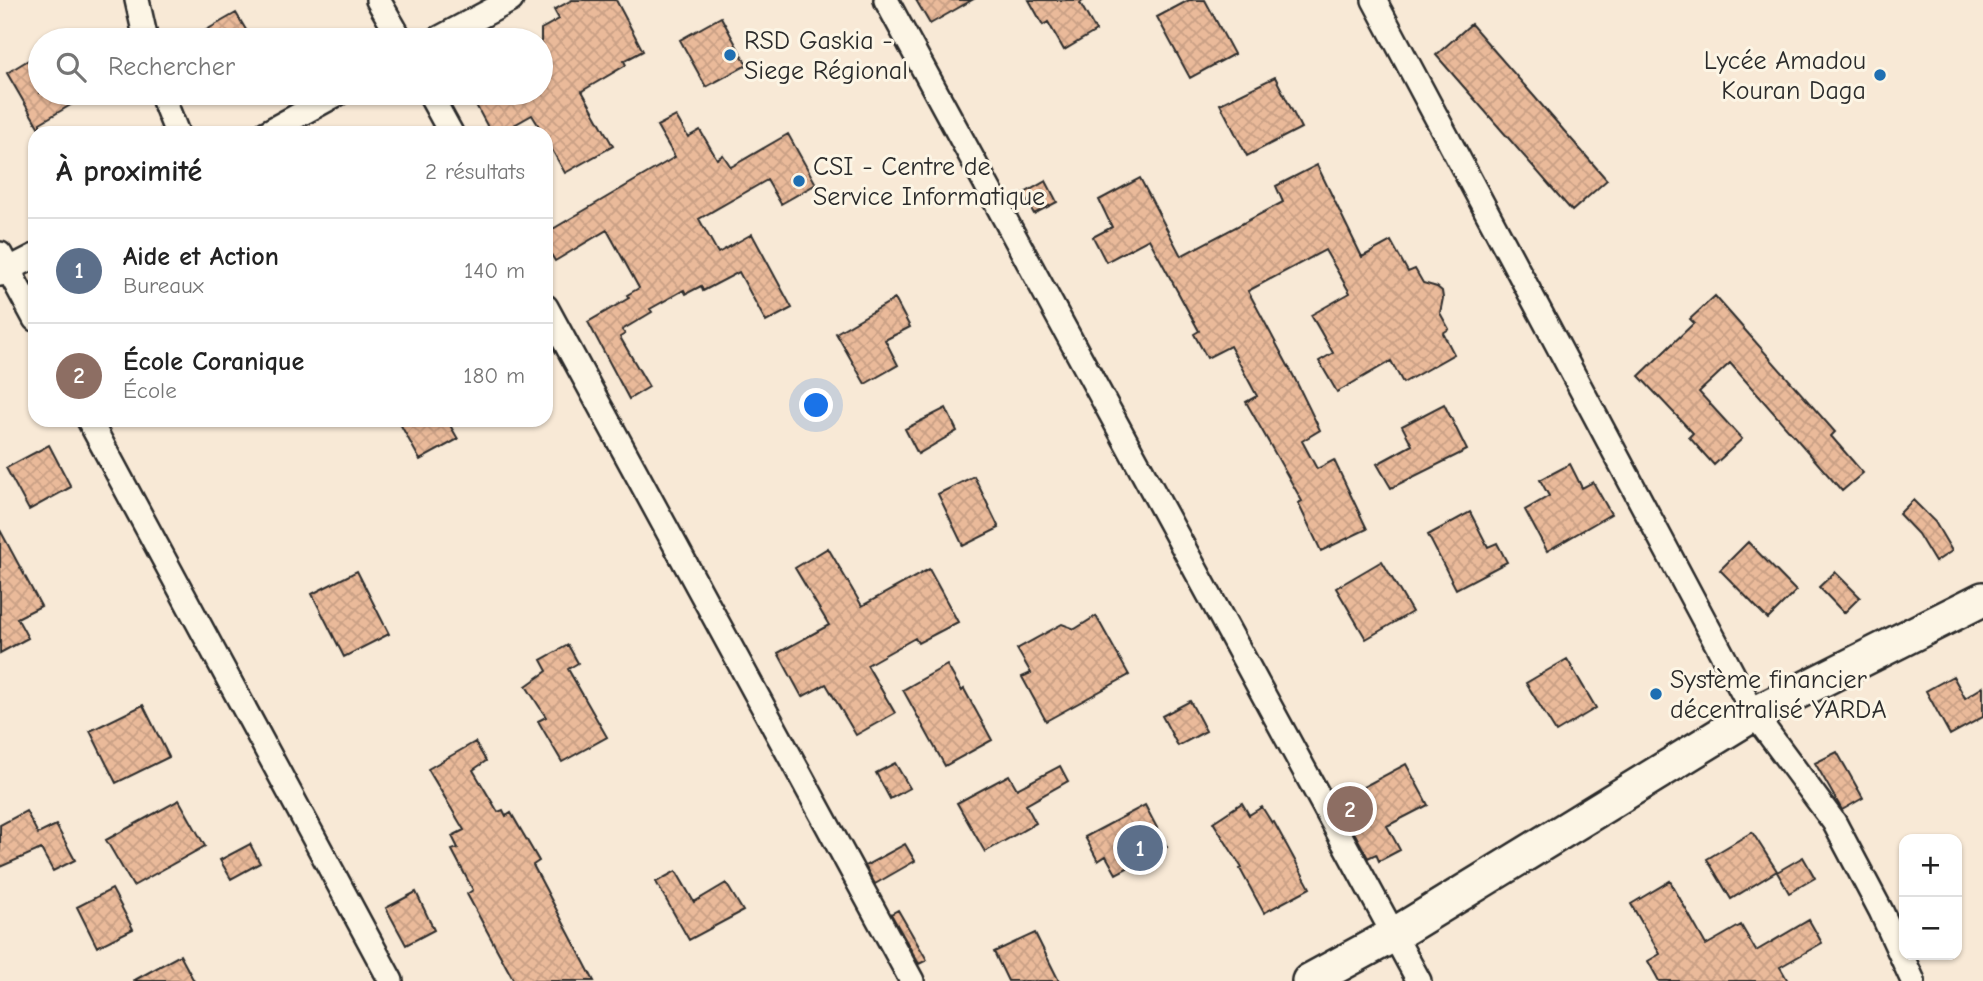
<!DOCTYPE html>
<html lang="fr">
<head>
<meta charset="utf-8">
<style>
  body { margin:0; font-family:"Comic Neue",sans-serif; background:#f2f2f2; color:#222 }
  .controls { position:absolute; right:21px; bottom:21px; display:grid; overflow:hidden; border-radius:14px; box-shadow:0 2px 5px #0004 }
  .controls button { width:63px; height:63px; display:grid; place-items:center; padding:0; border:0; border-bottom:2px solid #e0e0e0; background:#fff; color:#222; font:35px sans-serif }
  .you { position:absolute; left:817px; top:406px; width:24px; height:24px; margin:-18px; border:5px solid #fff; border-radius:50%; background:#1a73e8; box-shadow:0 0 0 10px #1a73e833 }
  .badge { display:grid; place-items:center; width:46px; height:46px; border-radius:50%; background:#1f6fb2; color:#fff; font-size:23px; font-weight:700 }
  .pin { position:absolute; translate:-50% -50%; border:4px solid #fff; box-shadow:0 2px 7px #0006 }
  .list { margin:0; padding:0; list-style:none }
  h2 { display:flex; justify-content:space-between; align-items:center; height:91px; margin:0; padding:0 28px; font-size:30px }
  h2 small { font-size:23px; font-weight:400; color:#767676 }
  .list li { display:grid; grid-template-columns:46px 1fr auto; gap:21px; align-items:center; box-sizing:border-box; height:105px; padding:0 28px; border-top:2px solid #e0e0e0 }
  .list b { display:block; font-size:26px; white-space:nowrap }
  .list p { margin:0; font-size:23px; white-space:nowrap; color:#767676 }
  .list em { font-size:23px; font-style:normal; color:#767676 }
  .icon { flex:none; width:38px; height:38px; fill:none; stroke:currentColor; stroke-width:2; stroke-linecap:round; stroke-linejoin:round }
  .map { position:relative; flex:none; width:1983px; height:981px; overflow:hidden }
  .search { position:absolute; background:#fff; box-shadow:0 2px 5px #0004; left:28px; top:28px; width:525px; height:77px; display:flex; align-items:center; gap:18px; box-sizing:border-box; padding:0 24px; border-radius:38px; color:#767676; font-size:26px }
  .panel { position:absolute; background:#fff; box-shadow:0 2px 5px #0004; left:28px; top:126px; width:525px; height:301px; border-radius:21px }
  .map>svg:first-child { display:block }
</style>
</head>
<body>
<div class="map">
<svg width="1983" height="981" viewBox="0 0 1983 981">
  <defs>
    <pattern id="building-cross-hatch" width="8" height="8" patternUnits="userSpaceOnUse" patternTransform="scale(1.75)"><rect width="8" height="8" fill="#eaba9a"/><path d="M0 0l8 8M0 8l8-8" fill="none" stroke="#c9a085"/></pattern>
  </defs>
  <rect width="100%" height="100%" fill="#f8e9d6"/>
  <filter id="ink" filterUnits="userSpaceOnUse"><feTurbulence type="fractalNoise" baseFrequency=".0143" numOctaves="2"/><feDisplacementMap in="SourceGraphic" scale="14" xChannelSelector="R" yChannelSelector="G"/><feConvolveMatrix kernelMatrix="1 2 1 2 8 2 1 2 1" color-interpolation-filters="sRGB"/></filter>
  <g filter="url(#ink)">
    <path fill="url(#building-cross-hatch)" stroke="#2b2b2b" stroke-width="2" d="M572,0H616L643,51L624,61L626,65L582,91L613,146L565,173L546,139V133H543L532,115L500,133H491L476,105L497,93H541V29L559,19L554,10Z
      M916,0H972L930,24Z
      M1029,0H1084L1080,3L1096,31L1064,50L1048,22L1043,25Z
      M1189,0H1205L1234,54L1190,78L1157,17Z
      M236,13L252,40H189Z
      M721,17L747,65L706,87L680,40Z
      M1471,24L1607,180L1572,211L1436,55Z
      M40,53V93H91L40,123V130L7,73Z
      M1275,77L1301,128L1247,156L1220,104Z
      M676,116L688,137L700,130L717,159L723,155L731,167L788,134L816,184L781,204L767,180L699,219L718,253L752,234L792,308L766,322L739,272L703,291L701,286L686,294L684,290L650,309L652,312L622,330L625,334L620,337L649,387L629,399L588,322L629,298L627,295L639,288L607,230L555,261L546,246V233L675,157L657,126Z
      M1317,165L1362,257L1391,241L1408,272L1415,269L1423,283L1437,287L1442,291L1443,298L1440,313L1449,329L1443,333L1454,354L1403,383L1391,361L1337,392L1319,361L1333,353L1311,315L1350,293L1325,250L1248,291L1293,375L1320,430L1302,441L1317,469L1334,460L1367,529L1321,551L1298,503L1302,501L1246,402L1257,396L1230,346L1207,358L1194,334L1199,331L1149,239L1106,262L1093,237L1112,227L1099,200L1140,178L1181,256L1283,202L1276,186Z
      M1046,181L1057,202L1034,214L1023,194Z
      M1715,296L1835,432L1831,436L1863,473L1842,491L1730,363L1699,392L1742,439L1714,465L1689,437L1693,433L1639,376L1694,323L1690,319Z
      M895,299L910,327L885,340L898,365L865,384L836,333Z
      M1444,404L1467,450L1391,488L1377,464L1412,445L1402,426Z
      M946,408L957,431L918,454L905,429Z
      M398,420H447L458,439L420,460Z
      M49,445L71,487L29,510L6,468Z
      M1570,464L1582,488L1593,482L1611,514L1547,551L1525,510L1549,496L1540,480Z
      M974,476L999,528L963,546L938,494Z
      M1913,500L1935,522L1952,551L1935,562L1918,534L1899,514Z
      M1470,512L1488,547L1497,543L1507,562L1456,589L1428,535Z
      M0,530L41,606L17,618L28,638L0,653Z
      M1748,542L1796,591L1768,619L1720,570Z
      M828,548L862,606L929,569L958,622L918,643L915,638L867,665L895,713L856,735L826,684L802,697L778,653L829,625L795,568Z
      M1382,561L1412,612L1366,639L1336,588Z
      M357,571L389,634L344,657L312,594Z
      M1835,572L1860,597L1844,613L1819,587Z
      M1096,616L1129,675L1046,721L1022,677L1031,673L1017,649L1062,624L1075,629Z
      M568,645L578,663L568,669L607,737L562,762L538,721L546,717L526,686L547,671L541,660Z
      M1567,659L1596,708L1556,732L1526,683Z
      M947,665L962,691L964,689L992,740L945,766L903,690Z
      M1953,676L1965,698L1983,687V717L1950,735L1926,691Z
      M1190,701L1206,731L1178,746L1162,716Z
      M143,705L169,757L116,783L90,731Z
      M475,742L486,761L473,770L498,812L503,810L506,816L511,813L539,861L533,865L594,981H514L467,894L473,890L452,850L458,848L452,836L464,830L428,769Z
      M1837,752L1863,798L1842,810L1815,763Z
      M895,763L910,788L890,799L876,773Z
      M1406,764L1428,805L1387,826L1400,850L1379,861L1376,854L1368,858L1337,801Z
      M1060,766L1068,781L1026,805L1036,823L985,852L957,803L1009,775L1017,789Z
      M179,800L205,846L133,886L106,840Z
      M1242,803L1249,815L1262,807L1272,823L1274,822L1310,888L1264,913L1240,869L1242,868L1213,822Z
      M1145,805L1167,847L1116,874L1106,856L1098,861L1085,837Z
      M26,811L38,834L56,825L75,860L53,871L41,849L0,867V825Z
      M1752,832L1777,871L1731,899L1707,859Z
      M250,844L260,863L231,879L220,860Z
      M905,844L915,861L875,884L865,866Z
      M1803,857L1815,878L1789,893L1777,872Z
      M676,871L694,902L726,883L743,911L689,940L656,882Z
      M1670,881L1706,945L1741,925L1756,951L1809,920L1822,943L1780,967L1788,981H1659L1648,961L1660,954L1631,904Z
      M112,889L133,929L97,947L77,907Z
      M416,892L434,930L406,945L386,908Z
      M898,910L927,960L919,964L891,914Z
      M1035,933L1059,981H1008L994,952Z
      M180,955L194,981H133Z"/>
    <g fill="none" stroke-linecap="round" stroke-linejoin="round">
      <g stroke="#2b2b2b" stroke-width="28">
        <path id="street" d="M137,0L146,40
          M378,0L401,40
          M886,0L1419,981
          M1374,0L1754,714L1834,822L1881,911L1913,981
          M436,40L511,0
          M161,93L177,133
          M429,93L451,133
          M266,133L339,93
          M0,254L35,319
          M0,274L35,256
          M546,307L912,981
          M89,420L391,981"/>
      </g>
      <g stroke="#2b2b2b" stroke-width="38">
        <path id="secondary" d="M1309,981L1395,934L1754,714L1983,599"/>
      </g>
      <use href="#street" stroke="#fcf5e5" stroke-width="23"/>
      <use href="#secondary" stroke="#fcf5e5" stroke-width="33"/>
    </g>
  </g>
  <g fill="#1f6fb2" stroke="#fcf5e5" stroke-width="2.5">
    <circle cx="730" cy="55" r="7"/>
    <circle cx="1880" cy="75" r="7"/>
    <circle cx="799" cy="181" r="7"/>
    <circle cx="1656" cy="694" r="7"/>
  </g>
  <g text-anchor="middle" stroke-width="6" stroke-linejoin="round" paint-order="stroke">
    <g font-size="26" fill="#2b2b2b" stroke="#fcf5e5" text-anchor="start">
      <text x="744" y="49">RSD Gaskia -<tspan x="744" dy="30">Siege Régional</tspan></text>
      <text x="1866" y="69" text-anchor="end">Lycée Amadou<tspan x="1866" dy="30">Kouran Daga</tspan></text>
      <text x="813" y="175">CSI - Centre de<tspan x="813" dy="30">Service Informatique</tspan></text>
      <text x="1670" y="688">Système financier<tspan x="1670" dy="30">décentralisé YARDA</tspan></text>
    </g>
  </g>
</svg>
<div class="controls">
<button>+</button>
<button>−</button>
</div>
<div class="you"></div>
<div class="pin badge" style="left:1140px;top:848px;background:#5c6f8a">1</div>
<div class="pin badge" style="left:1350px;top:809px;background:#8d6e63">2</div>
<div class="search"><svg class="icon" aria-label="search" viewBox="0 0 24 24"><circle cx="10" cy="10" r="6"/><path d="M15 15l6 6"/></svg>Rechercher</div>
<section class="panel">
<h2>À proximité<small>2 résultats</small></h2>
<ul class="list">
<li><span class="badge" style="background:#5c6f8a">1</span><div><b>Aide et Action</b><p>Bureaux</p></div><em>140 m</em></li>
<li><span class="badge" style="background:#8d6e63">2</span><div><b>École Coranique</b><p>École</p></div><em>180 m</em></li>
</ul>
</section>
</div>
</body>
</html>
